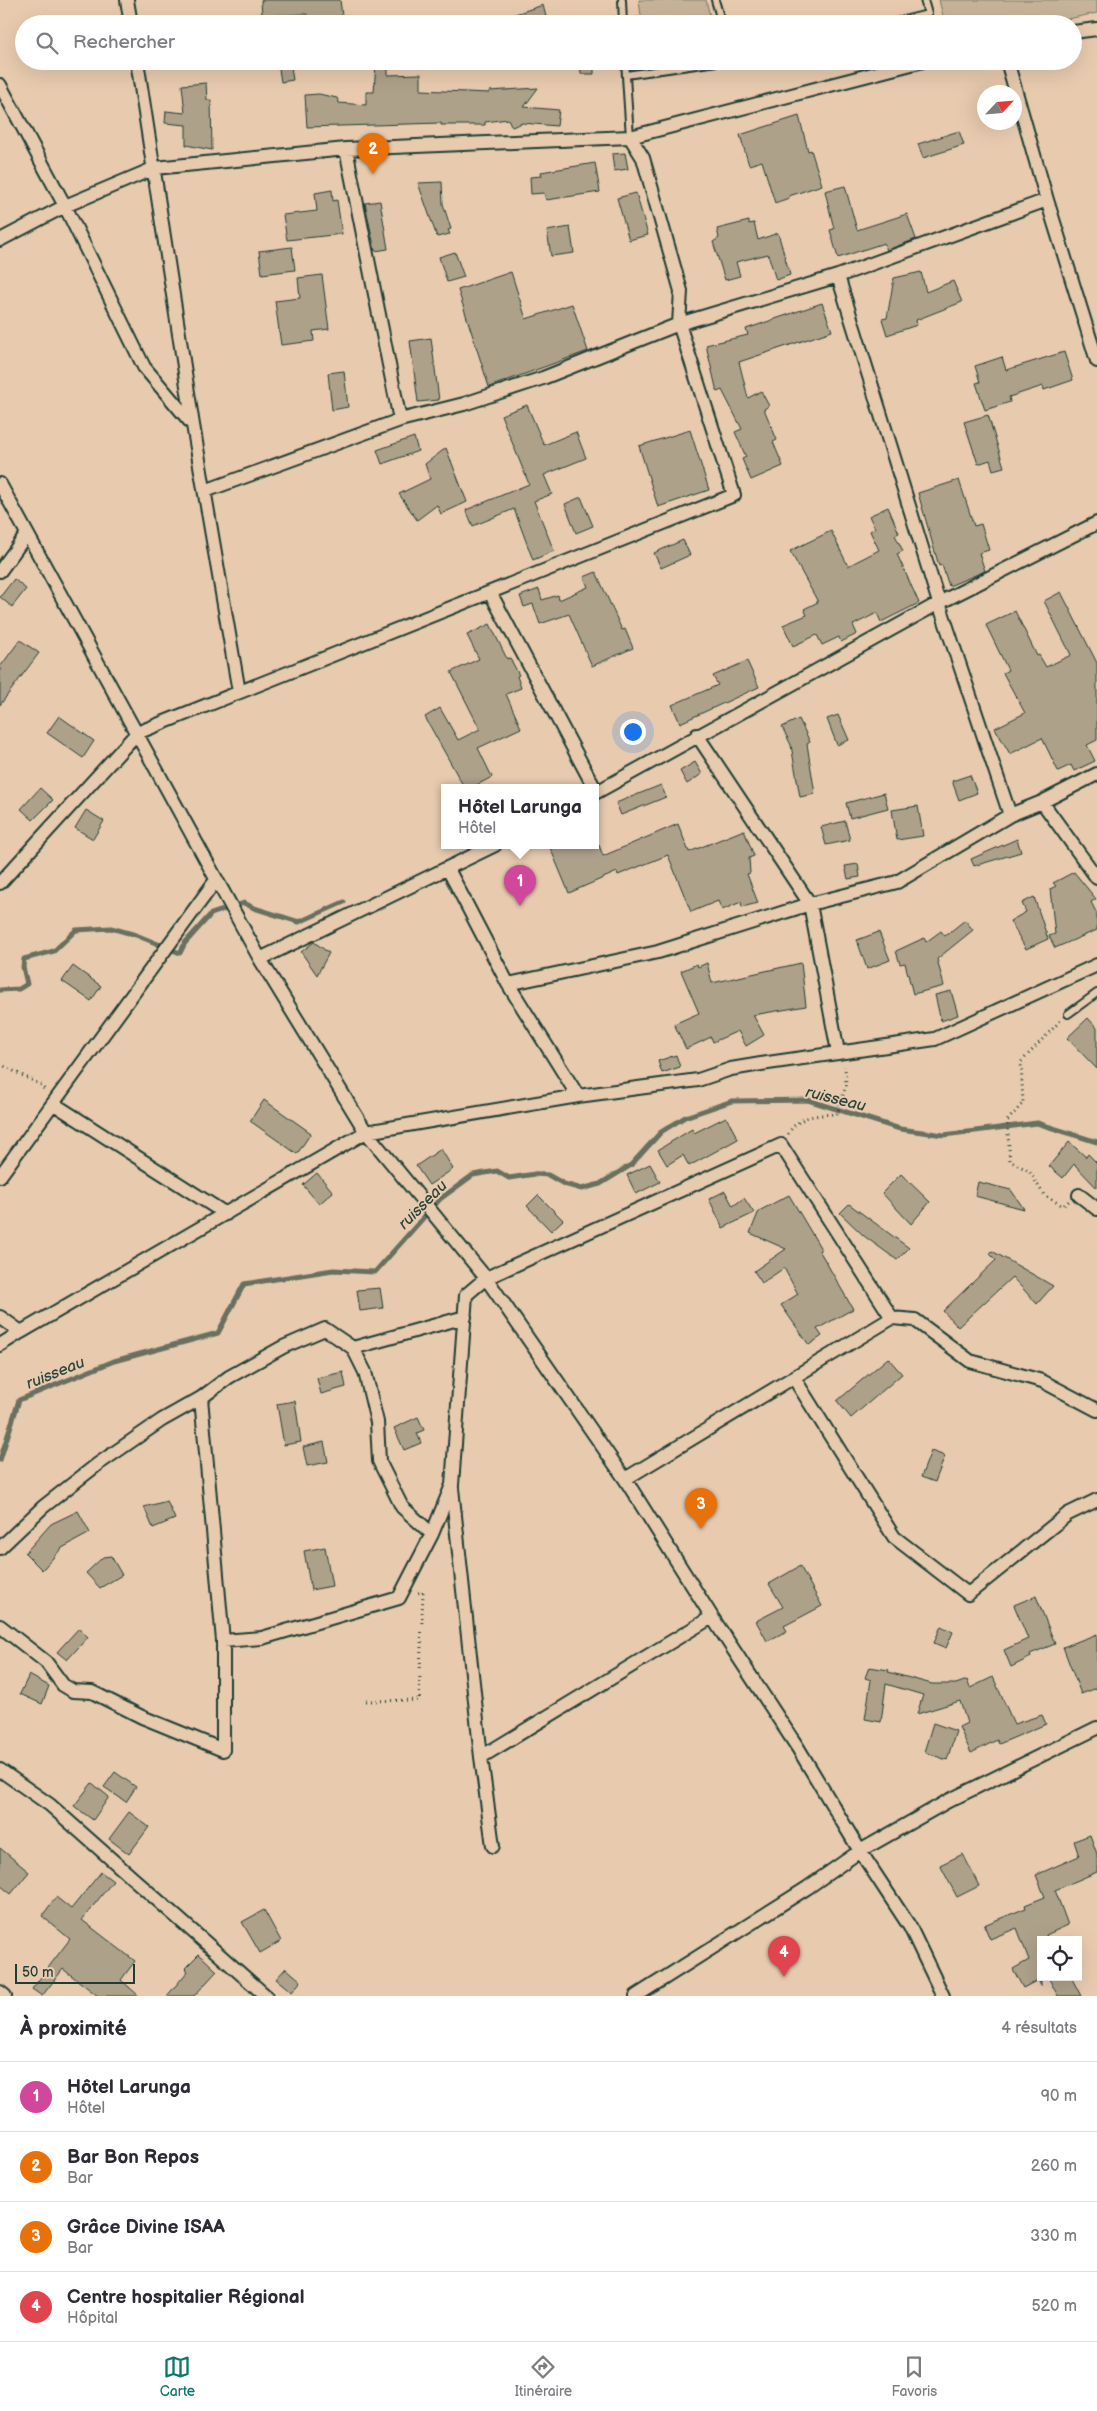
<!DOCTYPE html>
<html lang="fr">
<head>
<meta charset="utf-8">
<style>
  body { margin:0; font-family:"Balsamiq Sans",sans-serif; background:#f2f2f3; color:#2b2b33 }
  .controls { position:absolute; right:15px; bottom:15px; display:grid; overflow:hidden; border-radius:0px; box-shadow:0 5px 20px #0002 }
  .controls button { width:45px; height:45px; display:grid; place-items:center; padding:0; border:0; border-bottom:1px solid #e1e1e2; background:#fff; color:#2b2b33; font:25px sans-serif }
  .compass { position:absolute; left:977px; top:85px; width:45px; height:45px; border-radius:50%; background:#fff; box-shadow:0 5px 20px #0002; rotate:64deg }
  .scale { position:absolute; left:15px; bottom:12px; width:120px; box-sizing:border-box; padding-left:5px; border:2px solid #1f3d34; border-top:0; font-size:14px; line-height:18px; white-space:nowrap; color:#1f3d34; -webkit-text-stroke:4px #e8cbaf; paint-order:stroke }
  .you { position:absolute; left:632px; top:731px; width:18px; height:18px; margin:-12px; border:4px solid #fff; border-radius:50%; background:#1a73e8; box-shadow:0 0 0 8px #1a73e833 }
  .badge { display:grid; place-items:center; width:32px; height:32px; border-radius:50%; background:#0f766e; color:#fff; font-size:16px; font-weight:700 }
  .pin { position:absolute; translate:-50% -41px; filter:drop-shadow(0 1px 2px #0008) }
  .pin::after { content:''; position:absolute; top:26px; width:18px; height:15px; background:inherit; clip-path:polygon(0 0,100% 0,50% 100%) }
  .popup { position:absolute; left:441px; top:784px; width:158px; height:65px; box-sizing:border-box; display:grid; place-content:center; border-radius:0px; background:#fff; filter:drop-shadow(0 1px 4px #0005); font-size:16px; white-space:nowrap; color:#7c7c81 }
  .popup b { font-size:19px; color:#2b2b33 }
  .popup::after { content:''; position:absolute; left:50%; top:100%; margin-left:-10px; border:10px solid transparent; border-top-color:#fff }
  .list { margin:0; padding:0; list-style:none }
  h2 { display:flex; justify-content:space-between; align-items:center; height:65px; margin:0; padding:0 20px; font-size:21px }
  h2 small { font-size:16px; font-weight:400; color:#7c7c81 }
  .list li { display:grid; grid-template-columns:32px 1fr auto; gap:15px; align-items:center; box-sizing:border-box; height:70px; padding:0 20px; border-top:1px solid #e1e1e2 }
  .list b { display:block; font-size:19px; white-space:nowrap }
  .list p { margin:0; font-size:16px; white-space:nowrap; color:#7c7c81 }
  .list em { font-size:16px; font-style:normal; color:#7c7c81 }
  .icon { flex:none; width:28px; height:28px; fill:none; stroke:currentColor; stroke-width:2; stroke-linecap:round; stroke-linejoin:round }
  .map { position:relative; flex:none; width:1097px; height:1996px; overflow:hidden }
  .search { position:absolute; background:#fff; box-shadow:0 5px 20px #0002; left:15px; right:15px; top:15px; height:55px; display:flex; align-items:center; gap:12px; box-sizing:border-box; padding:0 18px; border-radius:28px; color:#7c7c81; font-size:19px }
  .sheet { height:345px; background:#fff }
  nav { display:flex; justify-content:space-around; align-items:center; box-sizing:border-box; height:70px; border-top:1px solid #e1e1e2; background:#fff; font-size:14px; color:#7c7c81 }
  nav a { display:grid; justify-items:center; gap:2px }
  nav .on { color:#0f766e }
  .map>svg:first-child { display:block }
</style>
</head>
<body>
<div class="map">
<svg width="1097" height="1996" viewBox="0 0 1097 1996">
  <rect width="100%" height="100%" fill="#e8cbaf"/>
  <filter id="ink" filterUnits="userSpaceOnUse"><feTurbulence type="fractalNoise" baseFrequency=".02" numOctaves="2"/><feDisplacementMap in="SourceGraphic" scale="10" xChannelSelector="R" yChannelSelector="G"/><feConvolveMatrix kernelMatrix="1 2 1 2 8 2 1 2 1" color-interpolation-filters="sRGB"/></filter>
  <g filter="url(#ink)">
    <path fill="#c7b39a" stroke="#737867" d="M639,0H706L712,24H642Z
      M939,0H1097V13L1043,24H945Z"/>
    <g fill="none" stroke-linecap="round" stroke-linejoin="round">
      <path stroke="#676f60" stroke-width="5" d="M0,990L19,989L27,984L23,967L24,959L54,951L76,930L111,928L136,935L180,953L185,943L211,914L244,903L254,908L299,922L344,902
        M0,1460L19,1400L114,1361L218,1333L244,1284L333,1270L375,1272L440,1199L473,1175L497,1171L509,1178L535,1174L548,1175L564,1184L582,1189L600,1184L631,1165L661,1132L685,1117L732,1101L808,1100L900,1129L944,1135L1037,1123L1097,1142"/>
    </g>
    <path fill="#aea18a" stroke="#1f3d34" d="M261,0H340L343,24H316V17H307V14L262,16Z
      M543,5L547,21L501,24L500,19Z
      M290,61L293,80L281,82L278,63Z
      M580,61H594V74H581Z
      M376,62L388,63V75L421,74V90L489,93V91L538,88L524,107L559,110L557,126L522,123L512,127L508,119L485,122V125H441V123L307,127L305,95L319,94L337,98L339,103L366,105V92H374Z
      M206,83L207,100H211L212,150L186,145V125L165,123L166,111L185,113L182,85Z
      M799,116L808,151L811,150L822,185L789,196V198L775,203L762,161L749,165L740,135Z
      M959,131L964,145L923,158L918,144Z
      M625,153L628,169L614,171L612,154Z
      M595,163L600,192L546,200L544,193L531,194L530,177L542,176L541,172Z
      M442,182L443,204L451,229L448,230L450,234L437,237L418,183Z
      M845,186L857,230L907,214L916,239L887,250L884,243L838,258L830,230L834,229L825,191Z
      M332,190L333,201L337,200L342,234L287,240L283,215L317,211L315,193Z
      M636,193L648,235L629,240L617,198Z
      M380,201L388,249L375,251L365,203Z
      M749,221V224L754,223L758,240L778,233L790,275L776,280L768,254L736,262L740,276L725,280L713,242L719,238L717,229Z
      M570,227L574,253L551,256L547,231Z
      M292,247L295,270L262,274L259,251Z
      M455,252L464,277L447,282L439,257Z
      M511,272L526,319L572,304L588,351L489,387L458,290Z
      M921,272L926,292L953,281L962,302L916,320L917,325L887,335L882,319L887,318L894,278Z
      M322,275L329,329L313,331L314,341L281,345L275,301L300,298L298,278Z
      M822,303L832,331L739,362L748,398L761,391L769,406L764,409L777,440L773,442L783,466L751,480L742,459L746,457L735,432L742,429L722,390L717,392L706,345L748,335L746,329Z
      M431,338L439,400L418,402L410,341Z
      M1064,352L1073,380L1044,390L1043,386L1009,397L1010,402L985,410L976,383L980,382L975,366L1002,357L1006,370Z
      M344,371L348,407L332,410L328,373Z
      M527,405L544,445L576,432L586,458L544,475L552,494L534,501L554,551L533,560L514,509L473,526L466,510L529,484L501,415Z
      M988,415L1004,467L993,470L990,460L978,464L964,422Z
      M690,430L709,490L658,507L639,446Z
      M414,437L418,451L382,464L377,450Z
      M446,448L467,502L441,514L437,505L417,520L399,494L430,479L425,464Z
      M959,480L974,526L981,524L989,550L979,553L985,571L949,586L942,565L939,566L918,493Z
      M581,497L593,526L576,533L565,504Z
      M888,507L899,533L895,535L903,551L897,554L919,603L881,622L877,613L853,625L857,634L841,642L839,637L822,645L817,635L793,646L783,625L807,615L804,609L818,602L790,551L831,531L848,566L879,550L870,531L875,528L869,516Z
      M683,540L690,555L661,568L654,553Z
      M596,572L622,630L625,629L633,648L592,666L569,614L540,624L533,604L524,607L520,596L539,589L542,600L558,595L559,600L588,587L584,577Z
      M14,579L26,589L12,607L0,597Z
      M1061,592L1097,663V740L1087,745L1095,761L1074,771L1071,765L1058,771L1042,738L1010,754L995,728L1025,713L1003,673L1008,670L986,625L1015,611L1037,656L1039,655L1046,667L1071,655L1044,601Z
      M490,624L507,659L510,658L519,675L517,676L521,688L506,694L521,728L478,748L492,777L473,787H464L425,717L440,708L458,740L480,729L451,672L479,659L467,635Z
      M20,640L39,653L0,705V667Z
      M747,661L759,687L680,723L672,705L718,685L713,676Z
      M838,715L849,740L837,745L827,719Z
      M59,716L94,741L83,758L47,733Z
      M799,719L810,742L807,744L815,794L800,797L791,745L782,727Z
      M695,762L702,774L687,784L680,771Z
      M970,775L977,793L959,800L952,781Z
      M661,785L666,797L621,815L616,803Z
      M40,788L53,800L33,820L21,809Z
      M884,793L888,808L850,818L846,803Z
      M918,806L923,836L897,840L892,810Z
      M86,810L104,821L93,839L75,828Z
      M845,821L850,840L826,845L821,827Z
      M678,824L689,852L744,830L754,856L749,858L750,873L747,874L758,903L742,907L741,902L722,910L718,901L691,912L668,855L618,875L617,872L569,893L549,845H599L603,856Z
      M1017,839L1021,852L974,866L971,859Z
      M858,864L860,877L848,879L845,866Z
      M1074,872L1096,899L1091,902L1097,914V930L1055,948L1049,936L1055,934L1050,889L1056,886L1053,883Z
      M1034,897L1048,939L1026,949L1010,921L1026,912L1022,903Z
      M965,920L973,930L937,959L944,986L913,994L905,963L900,964L896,951L924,938L926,942L941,931L945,936Z
      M879,932L890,960L867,969L857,940Z
      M314,942L329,953L317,975L301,952Z
      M707,963L712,983L801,963L806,1006L753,1015L764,1035L746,1046L738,1031L713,1042L711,1037L686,1049L674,1024L699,1013L681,971L697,964L698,967Z
      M73,966L101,986L91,1001L62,981Z
      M951,991L958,1015L941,1021L935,995Z
      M1088,1018L1097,1028V1069L1067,1038Z
      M676,1055L680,1067L662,1073L658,1061Z
      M264,1100L311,1133L297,1154L250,1121Z
      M726,1117L738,1139L689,1166L683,1155L667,1165L658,1150L692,1129L694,1133Z
      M1069,1142L1086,1157L1088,1154L1097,1163V1188L1074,1164L1063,1178L1049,1166Z
      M441,1149L453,1169L429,1185L416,1166Z
      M650,1164L660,1182L636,1194L627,1175Z
      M317,1173L333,1192L319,1204L303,1185Z
      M901,1174L930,1202L911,1224L882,1193Z
      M978,1182L1011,1190L1024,1209L975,1196Z
      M725,1191L733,1206L744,1198L754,1213L723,1228L709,1199Z
      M538,1195L563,1220L551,1231L527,1206Z
      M789,1195L821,1249L819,1250L853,1309L817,1329L822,1336L809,1345L781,1305L798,1294L784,1268L762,1283L754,1271L786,1249L750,1233L759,1211Z
      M849,1204L909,1248L897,1260L864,1236L840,1213Z
      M992,1251L1053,1286L1037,1304L1012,1277L958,1327L943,1311L996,1260L990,1254Z
      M380,1288L383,1308L360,1311L357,1290Z
      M888,1358L902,1374L851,1418L837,1401Z
      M343,1372L346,1387L321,1394L317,1378Z
      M295,1401L301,1442L284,1445L277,1404Z
      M418,1417L424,1430L417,1433L421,1443L404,1450L394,1428Z
      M324,1442L328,1462L307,1466L303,1447Z
      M931,1451L945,1456L935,1482L921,1477Z
      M167,1501L175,1519L153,1528L144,1507Z
      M78,1511L90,1533L62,1548L42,1570L25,1553L51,1524Z
      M325,1547L332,1586L311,1590L304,1551Z
      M111,1556L122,1575L100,1588L86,1573L103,1557Z
      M800,1566L822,1606L784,1626L787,1631L767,1641L756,1621L783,1607L769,1584Z
      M1036,1596L1055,1644L1030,1654L1031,1657L1011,1667L1004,1650L1028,1639L1014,1605Z
      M941,1626L953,1632L946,1648L934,1643Z
      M79,1628L88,1637L67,1660L57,1652Z
      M1097,1634V1688L1081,1694L1063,1647Z
      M869,1667L889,1670L888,1672L932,1684H956L967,1680L970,1688L993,1677L1014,1724L1042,1715L1046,1724L999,1744L997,1740L971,1753L959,1727L967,1723L960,1701L917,1714L923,1695L886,1684L881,1722L865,1719L871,1680L865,1678Z
      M29,1675L49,1686L42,1704L20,1694Z
      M933,1723L956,1731L947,1760L924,1752Z
      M115,1772L136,1787L126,1802L104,1787Z
      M92,1783L109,1797L93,1820L74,1806Z
      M129,1812L149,1827L129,1854L109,1839Z
      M1090,1835L1097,1854V1872L1055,1890L1068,1925L1046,1935L1048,1940H1041V1986L1038,1980L1023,1988L1013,1969L1029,1960L1017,1928L990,1939L984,1925L1026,1908L1025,1905L1045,1897L1036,1875L1079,1856L1074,1841Z
      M0,1848L29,1872L11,1894L0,1885Z
      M963,1854L979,1886L957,1897L940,1865Z
      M101,1872L113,1881L82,1920L135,1961L121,1980L139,1996H98L63,1969L42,1996L32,1989L70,1939L42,1916L56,1897L71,1909Z
      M264,1910L281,1941L260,1953L242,1922Z
      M199,1954L217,1971L194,1996H167L188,1971L185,1968Z
      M286,1968L301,1981L292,1992L276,1979Z
      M1048,1977H1071L1081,1996H1058Z"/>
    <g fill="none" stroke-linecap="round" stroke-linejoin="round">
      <g stroke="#1f3d34" stroke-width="10">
        <path id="service" d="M622,0L623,24
          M715,0L722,24
          M887,24L928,14L924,0
          M625,61L630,137
          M626,75L724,61
          M1068,1014L1097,993"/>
      </g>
      <g stroke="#1f3d34" stroke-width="16">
        <path id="minor" d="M127,0L131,24
          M1073,32L1097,29
          M137,61L193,425L239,692
          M1007,61L1047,200L1097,361
          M0,85L65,206L144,367L193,425
          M346,149L400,420L464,404L543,378L679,324L681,291L643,158L630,137
          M0,240L65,206L155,168L346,149L630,137L923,61
          M838,276L1047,200
          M0,484L260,959L366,1132L486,1278L625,1479L712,1617L798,1748L860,1851L910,1927L943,1996
          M205,491L400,420
          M0,571L27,534
          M491,594L594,787
          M697,735L810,904L838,1052
          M595,793L939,603L1097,523
          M1042,802L1097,878
          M448,869L508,984L578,1096
          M0,883L137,733L734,495L679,324L838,276L939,603L1010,815
          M260,959L495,845
          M508,984L658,952L810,904L897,882L1010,815L1042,802L1097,774
          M54,1104L226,1214
          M0,1176L216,880
          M1079,1195L1097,1209
          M0,1317L21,1332L366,1132L578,1096L698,1080L731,1069L761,1064L935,1039L1097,965
          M0,1345L21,1332
          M353,1348L365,1372L377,1422L379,1461L402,1507L432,1534
          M794,1378L894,1537L968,1594L1068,1514L1097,1500
          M201,1398L223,1641L262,1638L399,1598L432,1534L452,1485L466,1295L486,1278L781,1145L892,1318
          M625,1479L892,1318L915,1320L970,1361L1042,1381L1097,1410
          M452,1488L481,1757
          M0,1548L43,1507L98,1464L162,1420L201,1398L229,1377L283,1347L325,1329L353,1348L465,1317
          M0,1626L46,1662L63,1685L73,1691L92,1692L142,1717L223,1750V1641
          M0,1770L50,1805L266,1996
          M493,1846L481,1757L712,1617
          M0,1992L5,1996
          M636,1996L807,1888L860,1851L948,1801L1097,1728"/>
      </g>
      <path stroke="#1f3d34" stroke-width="3" stroke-dasharray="1 4" stroke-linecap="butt" d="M1060,1021L1021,1062L1023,1103L1007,1121L1010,1161L1029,1171L1044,1195L1063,1206L1069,1201
        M0,1064L41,1085L46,1092
        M788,1134C799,1115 817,1115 837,1114L846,1086L845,1066
        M366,1701L419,1700L423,1592L417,1593"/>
      <use href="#service" stroke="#e8cbaf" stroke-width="6"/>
      <use href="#minor" stroke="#e8cbaf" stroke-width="12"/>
    </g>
  </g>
  <g text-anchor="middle" stroke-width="4" stroke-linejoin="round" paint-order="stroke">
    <g font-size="16" font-style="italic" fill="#2b453b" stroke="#e8cbaf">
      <text transform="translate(836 1098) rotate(14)" y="6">ruisseau</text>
      <text transform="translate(422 1204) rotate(-45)" y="6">ruisseau</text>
      <text transform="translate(55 1372) rotate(-22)" y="6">ruisseau</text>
    </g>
  </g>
</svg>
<div class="controls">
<button><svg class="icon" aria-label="locate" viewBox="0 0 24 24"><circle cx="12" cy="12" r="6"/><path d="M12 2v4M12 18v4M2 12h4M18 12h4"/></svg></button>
</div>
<svg class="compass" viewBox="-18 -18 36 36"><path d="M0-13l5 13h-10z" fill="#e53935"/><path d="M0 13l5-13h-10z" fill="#7c7c81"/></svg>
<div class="scale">50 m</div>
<div class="you"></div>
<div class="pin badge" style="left:520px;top:906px;background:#d1479c">1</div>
<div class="popup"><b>Hôtel Larunga</b>Hôtel</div>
<div class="pin badge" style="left:373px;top:174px;background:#e8710a">2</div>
<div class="pin badge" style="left:701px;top:1529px;background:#e8710a">3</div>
<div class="pin badge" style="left:784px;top:1977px;background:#e0444e">4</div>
<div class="search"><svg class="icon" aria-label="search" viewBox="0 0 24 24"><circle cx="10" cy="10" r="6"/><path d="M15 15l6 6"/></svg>Rechercher</div>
</div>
<section class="sheet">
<h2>À proximité<small>4 résultats</small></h2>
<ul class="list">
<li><span class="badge" style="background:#d1479c">1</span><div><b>Hôtel Larunga</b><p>Hôtel</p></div><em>90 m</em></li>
<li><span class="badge" style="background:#e8710a">2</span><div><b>Bar Bon Repos</b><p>Bar</p></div><em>260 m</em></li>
<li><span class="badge" style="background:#e8710a">3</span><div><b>Grâce Divine ISAA</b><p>Bar</p></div><em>330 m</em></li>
<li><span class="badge" style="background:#e0444e">4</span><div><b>Centre hospitalier Régional</b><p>Hôpital</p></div><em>520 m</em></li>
</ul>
</section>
<nav>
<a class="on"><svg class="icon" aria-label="map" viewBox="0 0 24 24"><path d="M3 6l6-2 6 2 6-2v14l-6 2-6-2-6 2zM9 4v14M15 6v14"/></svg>Carte</a>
<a><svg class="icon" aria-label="directions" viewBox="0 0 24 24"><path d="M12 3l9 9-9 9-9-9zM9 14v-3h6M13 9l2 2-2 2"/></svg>Itinéraire</a>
<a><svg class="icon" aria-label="saved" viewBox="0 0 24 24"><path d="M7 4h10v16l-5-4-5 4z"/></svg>Favoris</a>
</nav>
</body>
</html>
